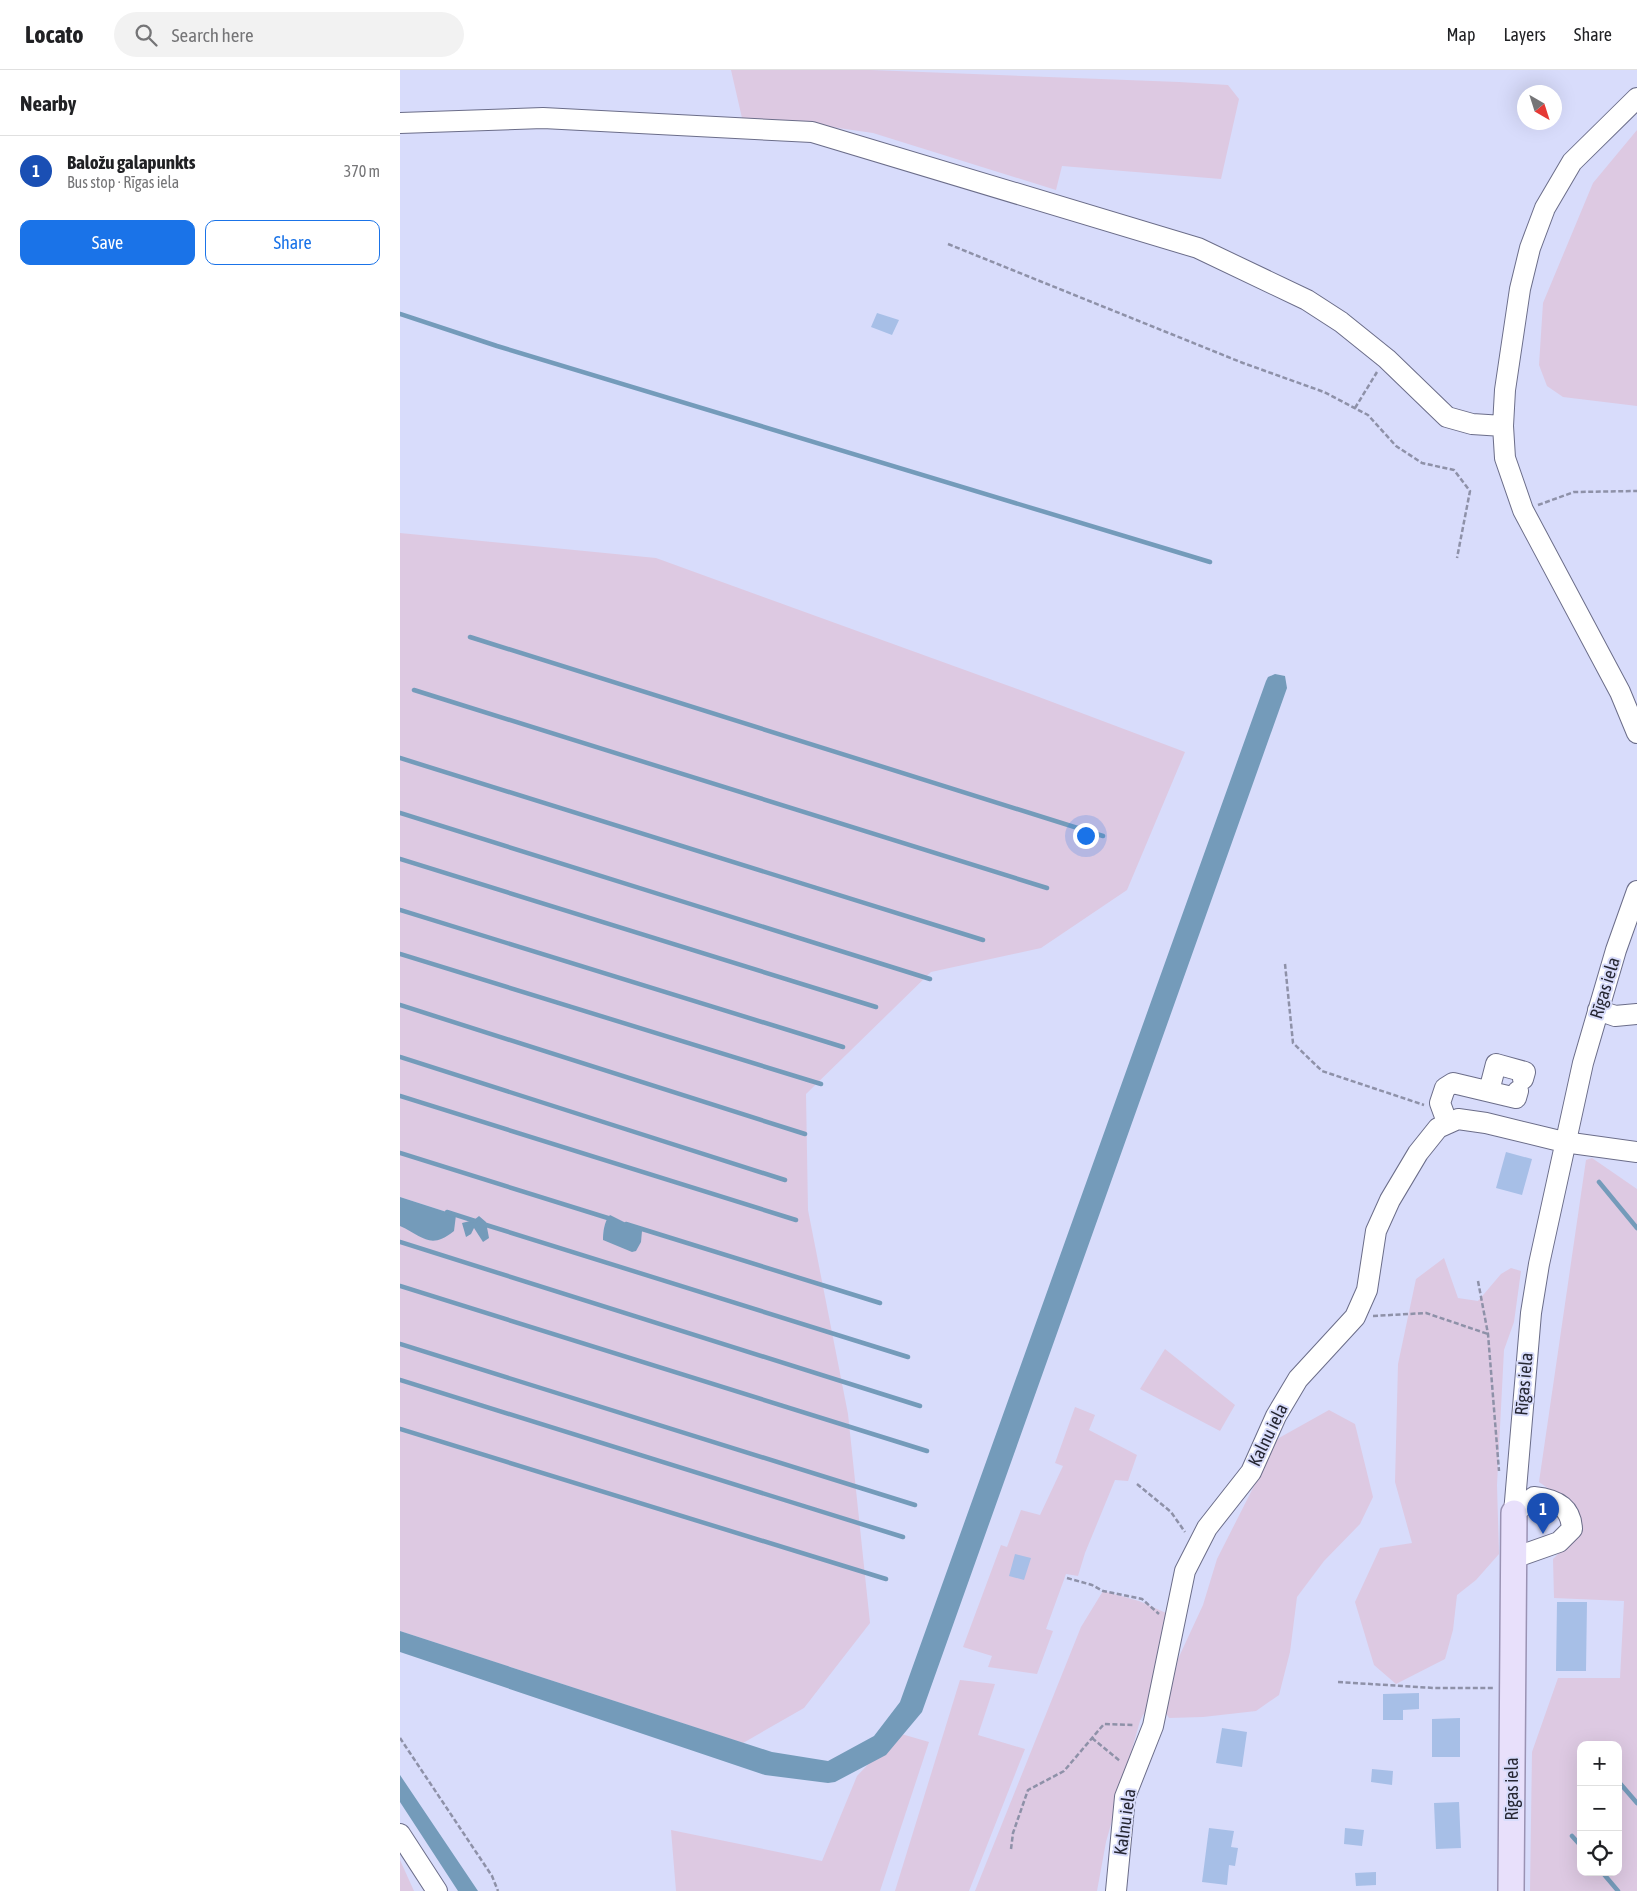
<!DOCTYPE html>
<html lang="en">
<head>
<meta charset="utf-8">
<style>
  body { margin:0; font-family:"Asap Condensed",sans-serif; background:#f2f2f2; color:#202124 }
  .controls { position:absolute; right:15px; bottom:15px; display:grid; overflow:hidden; border-radius:10px; box-shadow:0 5px 20px #0002 }
  .controls button { width:45px; height:45px; display:grid; place-items:center; padding:0; border:0; border-bottom:1px solid #e0e0e0; background:#fff; color:#202124; font:25px sans-serif }
  .compass { position:absolute; left:1117px; top:15px; width:45px; height:45px; border-radius:50%; background:#fff; box-shadow:0 5px 20px #0002; rotate:141deg }
  .you { position:absolute; left:685px; top:765px; width:18px; height:18px; margin:-12px; border:4px solid #fff; border-radius:50%; background:#1a73e8; box-shadow:0 0 0 8px #1a73e833 }
  .badge { display:grid; place-items:center; width:32px; height:32px; border-radius:50%; background:#1a73e8; color:#fff; font-size:16px; font-weight:700 }
  .pin { position:absolute; translate:-50% -41px; filter:drop-shadow(0 1px 2px #0008) }
  .pin::after { content:''; position:absolute; top:26px; width:18px; height:15px; background:inherit; clip-path:polygon(0 0,100% 0,50% 100%) }
  .list { margin:0; padding:0; list-style:none }
  h2 { display:flex; justify-content:space-between; align-items:center; height:65px; margin:0; padding:0 20px; font-size:21px }
  h2 small { font-size:16px; font-weight:400; color:#757577 }
  .list li { display:grid; grid-template-columns:32px 1fr auto; gap:15px; align-items:center; box-sizing:border-box; height:70px; padding:0 20px; border-top:1px solid #e0e0e0 }
  .list b { display:block; font-size:19px; white-space:nowrap }
  .list p { margin:0; font-size:16px; white-space:nowrap; color:#757577 }
  .list em { font-size:16px; font-style:normal; color:#757577 }
  .actions { display:flex; gap:10px; padding:15px 20px }
  .actions a { flex:1; padding:11px 0; border:1px solid #1a73e8; border-radius:10px; text-align:center; font-size:18px; color:#1a73e8 }
  .actions .main { background:#1a73e8; color:#fff }
  .icon { flex:none; width:28px; height:28px; fill:none; stroke:currentColor; stroke-width:2; stroke-linecap:round; stroke-linejoin:round }
  .map { position:relative; flex:none; width:1237px; height:1821px; overflow:hidden }
  header { display:flex; align-items:center; gap:30px; box-sizing:border-box; height:70px; padding:0 25px; background:#fff; border-bottom:1px solid #e0e0e0 }
  header strong { font-size:24px }
  nav { display:flex; gap:28px; margin-inline-start:auto; font-size:18px }
  .search { width:350px; height:45px; background:#f2f2f2; display:flex; align-items:center; gap:12px; box-sizing:border-box; padding:0 18px; border-radius:28px; color:#757577; font-size:19px }
  main { display:flex }
  aside { flex:1; background:#fff }
  .map>svg:first-child { display:block }
</style>
</head>
<body>
<header>
<strong>Locato</strong>
<div class="search"><svg class="icon" aria-label="search" viewBox="0 0 24 24"><circle cx="10" cy="10" r="6"/><path d="M15 15l6 6"/></svg>Search here</div>
<nav><a>Map</a><a>Layers</a><a>Share</a></nav>
</header>
<main>
<aside>
<h2>Nearby<small></small></h2>
<ul class="list">
<li><span class="badge" style="background:#1a4fb4">1</span><div><b>Baložu galapunkts</b><p>Bus stop · Rīgas iela</p></div><em>370 m</em></li>
</ul>
<div class="actions"><a class="main">Save</a><a>Share</a></div>
</aside>
<div class="map">
<svg width="1237" height="1821" viewBox="0 0 1237 1821">
  <rect width="100%" height="100%" fill="#d8dcfb"/>
  <path fill="#ddc9e2" fill-rule="evenodd" d="M331,0H471L779,12L828,15L839,29L821,109L662,96L656,120L473,63L382,50L342,48Z
    M1237,60V336L1163,327L1147,316L1139,295L1143,233L1193,113Z
    M0,463L256,488L631,624L785,682L727,820L641,878L531,902L406,1024L408,1140L448,1344L470,1553L404,1638L343,1673L0,1561V1156L56,1145L0,1127ZM210,1146L242,1161L203,1170C203,1163 204,1151 210,1146Z
    M1192,1088L1237,1119V1821H1130L1132,1682L1158,1608H1220L1224,1531L1154,1528L1153,1489L1179,1463L1172,1435L1139,1412L1186,1090ZM1181,1675H1218V1802H1181Z
    M1044,1188L1058,1228L1078,1231L1101,1204L1111,1198L1121,1201L1114,1252L1104,1280L1097,1415L1099,1484L1076,1510L1057,1525L1053,1560L1045,1589L996,1614L974,1595L955,1532L980,1478L1012,1473L995,1412L998,1294L1016,1209Z
    M765,1279L835,1335L820,1361L740,1319Z
    M675,1337L695,1345L689,1360L737,1385L728,1411L715,1410L685,1483L678,1506L666,1504L646,1559L653,1561L637,1604L588,1597L592,1586L563,1577L601,1475L607,1477L621,1440L640,1445L663,1396L655,1393Z
    M929,1340L955,1354L973,1427L960,1454L924,1491L897,1527L890,1582L879,1625L856,1641L803,1647L769,1648L766,1643L778,1589L803,1535L817,1489L854,1416L870,1373Z
    M703,1521L739,1531L766,1543L767,1584L747,1641L743,1645L740,1651L706,1772L697,1821H575L681,1557Z
    M560,1610L595,1614L578,1665L625,1679L569,1821H495Z
    M498,1663L529,1672L480,1821H276L271,1760L422,1791L457,1706Z
    M0,1790L14,1821H0Z"/>
  <path fill="#749bba" d="M875,604L885,606L887,618L522,1642L486,1685L435,1712L428,1713L365,1705L0,1582V1561L372,1682L428,1691L474,1666L500,1632L866,611L868,607Z
    M0,1127L56,1145L54,1161C30,1180 24,1167 0,1156Z
    M210,1145L242,1161L241,1172L236,1181L232,1182L203,1170C203,1163 204,1151 210,1145Z
    M79,1146L86,1152L89,1168L83,1172L74,1158L71,1164L66,1167L62,1153L74,1150Z
    M0,1705L78,1821H58L0,1732Z"/>
  <g fill="none" stroke-linecap="round" stroke-linejoin="round">
    <path stroke="#749bba" stroke-width="4.5" d="M0,244L97,276L810,492
      M70,567L703,766
      M14,620L647,818
      M0,688L583,870
      M0,743L530,909
      M0,789L476,937
      M0,840L443,977
      M0,884L421,1014
      M0,935L405,1064
      M0,987L385,1110
      M0,1026L396,1150
      M0,1083L211,1149
      M1199,1112L1237,1158
      M47,1142L75,1151
      M83,1154L508,1287
      M226,1154L480,1233
      M0,1172L520,1336
      M0,1216L527,1381
      M0,1274L515,1435
      M0,1310L503,1467
      M0,1359L486,1509
      M1218,1711L1237,1733
      M1172,1766L1181,1776
      M1202,1802L1218,1821"/>
  </g>
  <path fill="#a7bfe7" d="M477,243L499,250L492,265L471,257Z
    M1106,1082L1132,1089L1122,1125L1096,1118Z
    M615,1484L631,1488L624,1510L609,1506Z
    M1157,1532H1187L1186,1601H1156Z
    M1019,1623V1639L1003,1640V1650H983V1624Z
    M1060,1648V1687H1032V1649Z
    M822,1658L847,1662L842,1697L816,1693Z
    M972,1699L993,1701L992,1715L971,1712Z
    M1059,1732L1061,1778L1036,1779L1034,1733Z
    M809,1758L834,1761L831,1777L838,1778L835,1796L829,1795L827,1815L802,1812Z
    M945,1758L964,1760L962,1776L944,1774Z
    M976,1802V1815L956,1816L955,1803Z"/>
  <g fill="none" stroke-linecap="round" stroke-linejoin="round">
    <g stroke="#6b6d89" stroke-width="22">
      <path id="minor" d="M1237,28L1172,92L1145,138L1130,178L1120,219L1105,320L1103,356L1105,388L1123,440L1220,622L1237,663
        M0,53L143,48L412,62L798,178L907,230L941,252L987,289L1047,347L1072,354L1103,356
        M1198,940L1215,946L1237,944
        M1089,1021L1096,994L1125,1002L1123,1009
        M1047,1052L1040,1033L1045,1018L1053,1013L1116,1028L1118,1021
        M1114,1443L1131,1243L1139,1194L1183,993L1216,880L1237,821
        M1114,1488L1159,1472L1172,1459C1171,1436 1155,1429 1134,1427L1114,1443
        M0,1764L37,1821
        M716,1821L725,1727L753,1656L785,1501L807,1458L851,1402L876,1346L898,1309L955,1247L967,1220L976,1161L990,1130L1018,1083L1038,1058L1058,1049L1086,1053L1164,1072L1237,1082"/>
    </g>
    <g stroke="#9a92b3" stroke-width="28">
      <path id="major" d="M1111,1821L1114,1443"/>
    </g>
    <path stroke="#8e91a8" stroke-width="2.5" stroke-dasharray="5 2.5" stroke-linecap="butt" d="M548,174L843,293L924,322L968,345L996,376L1022,393L1054,400L1070,421L1057,488
      M955,338L977,302
      M1138,435L1174,422L1237,421
      M885,894L893,973L922,1001L1024,1035
      M1078,1211L1088,1264L1099,1401
      M973,1246L1026,1243L1088,1264
      M737,1414L771,1442L785,1462
      M667,1508L692,1515L703,1521L742,1529L759,1544
      M938,1612L1034,1618H1093
      M0,1668L92,1806L98,1821
      M692,1668L720,1691
      M611,1779L613,1763L628,1720L664,1701L704,1654L734,1655"/>
    <use href="#minor" stroke="#fff" stroke-width="20"/>
    <use href="#major" stroke="#e8e0fb" stroke-width="25"/>
  </g>
  <g text-anchor="middle" stroke-width="4" stroke-linejoin="round" paint-order="stroke">
    <g font-size="18" fill="#262733" stroke="#d8dcfb">
      <text transform="translate(1205 918) rotate(-73)" y="6">Rīgas iela</text>
      <text transform="translate(1124 1314) rotate(-85)" y="6">Rīgas iela</text>
      <text transform="translate(868 1365) rotate(-64)" y="6">Kalnu iela</text>
      <text transform="translate(1112 1719) rotate(-90)" y="6">Rīgas iela</text>
      <text transform="translate(725 1752) rotate(-82)" y="6">Kalnu iela</text>
    </g>
  </g>
</svg>
<div class="controls">
<button>+</button>
<button>−</button>
<button><svg class="icon" aria-label="locate" viewBox="0 0 24 24"><circle cx="12" cy="12" r="6"/><path d="M12 2v4M12 18v4M2 12h4M18 12h4"/></svg></button>
</div>
<svg class="compass" viewBox="-18 -18 36 36"><path d="M0-13l5 13h-10z" fill="#e53935"/><path d="M0 13l5-13h-10z" fill="#757577"/></svg>
<div class="you"></div>
<div class="pin badge" style="left:1143px;top:1464px;background:#1a4fb4">1</div>
</div>
</main>
</body>
</html>
